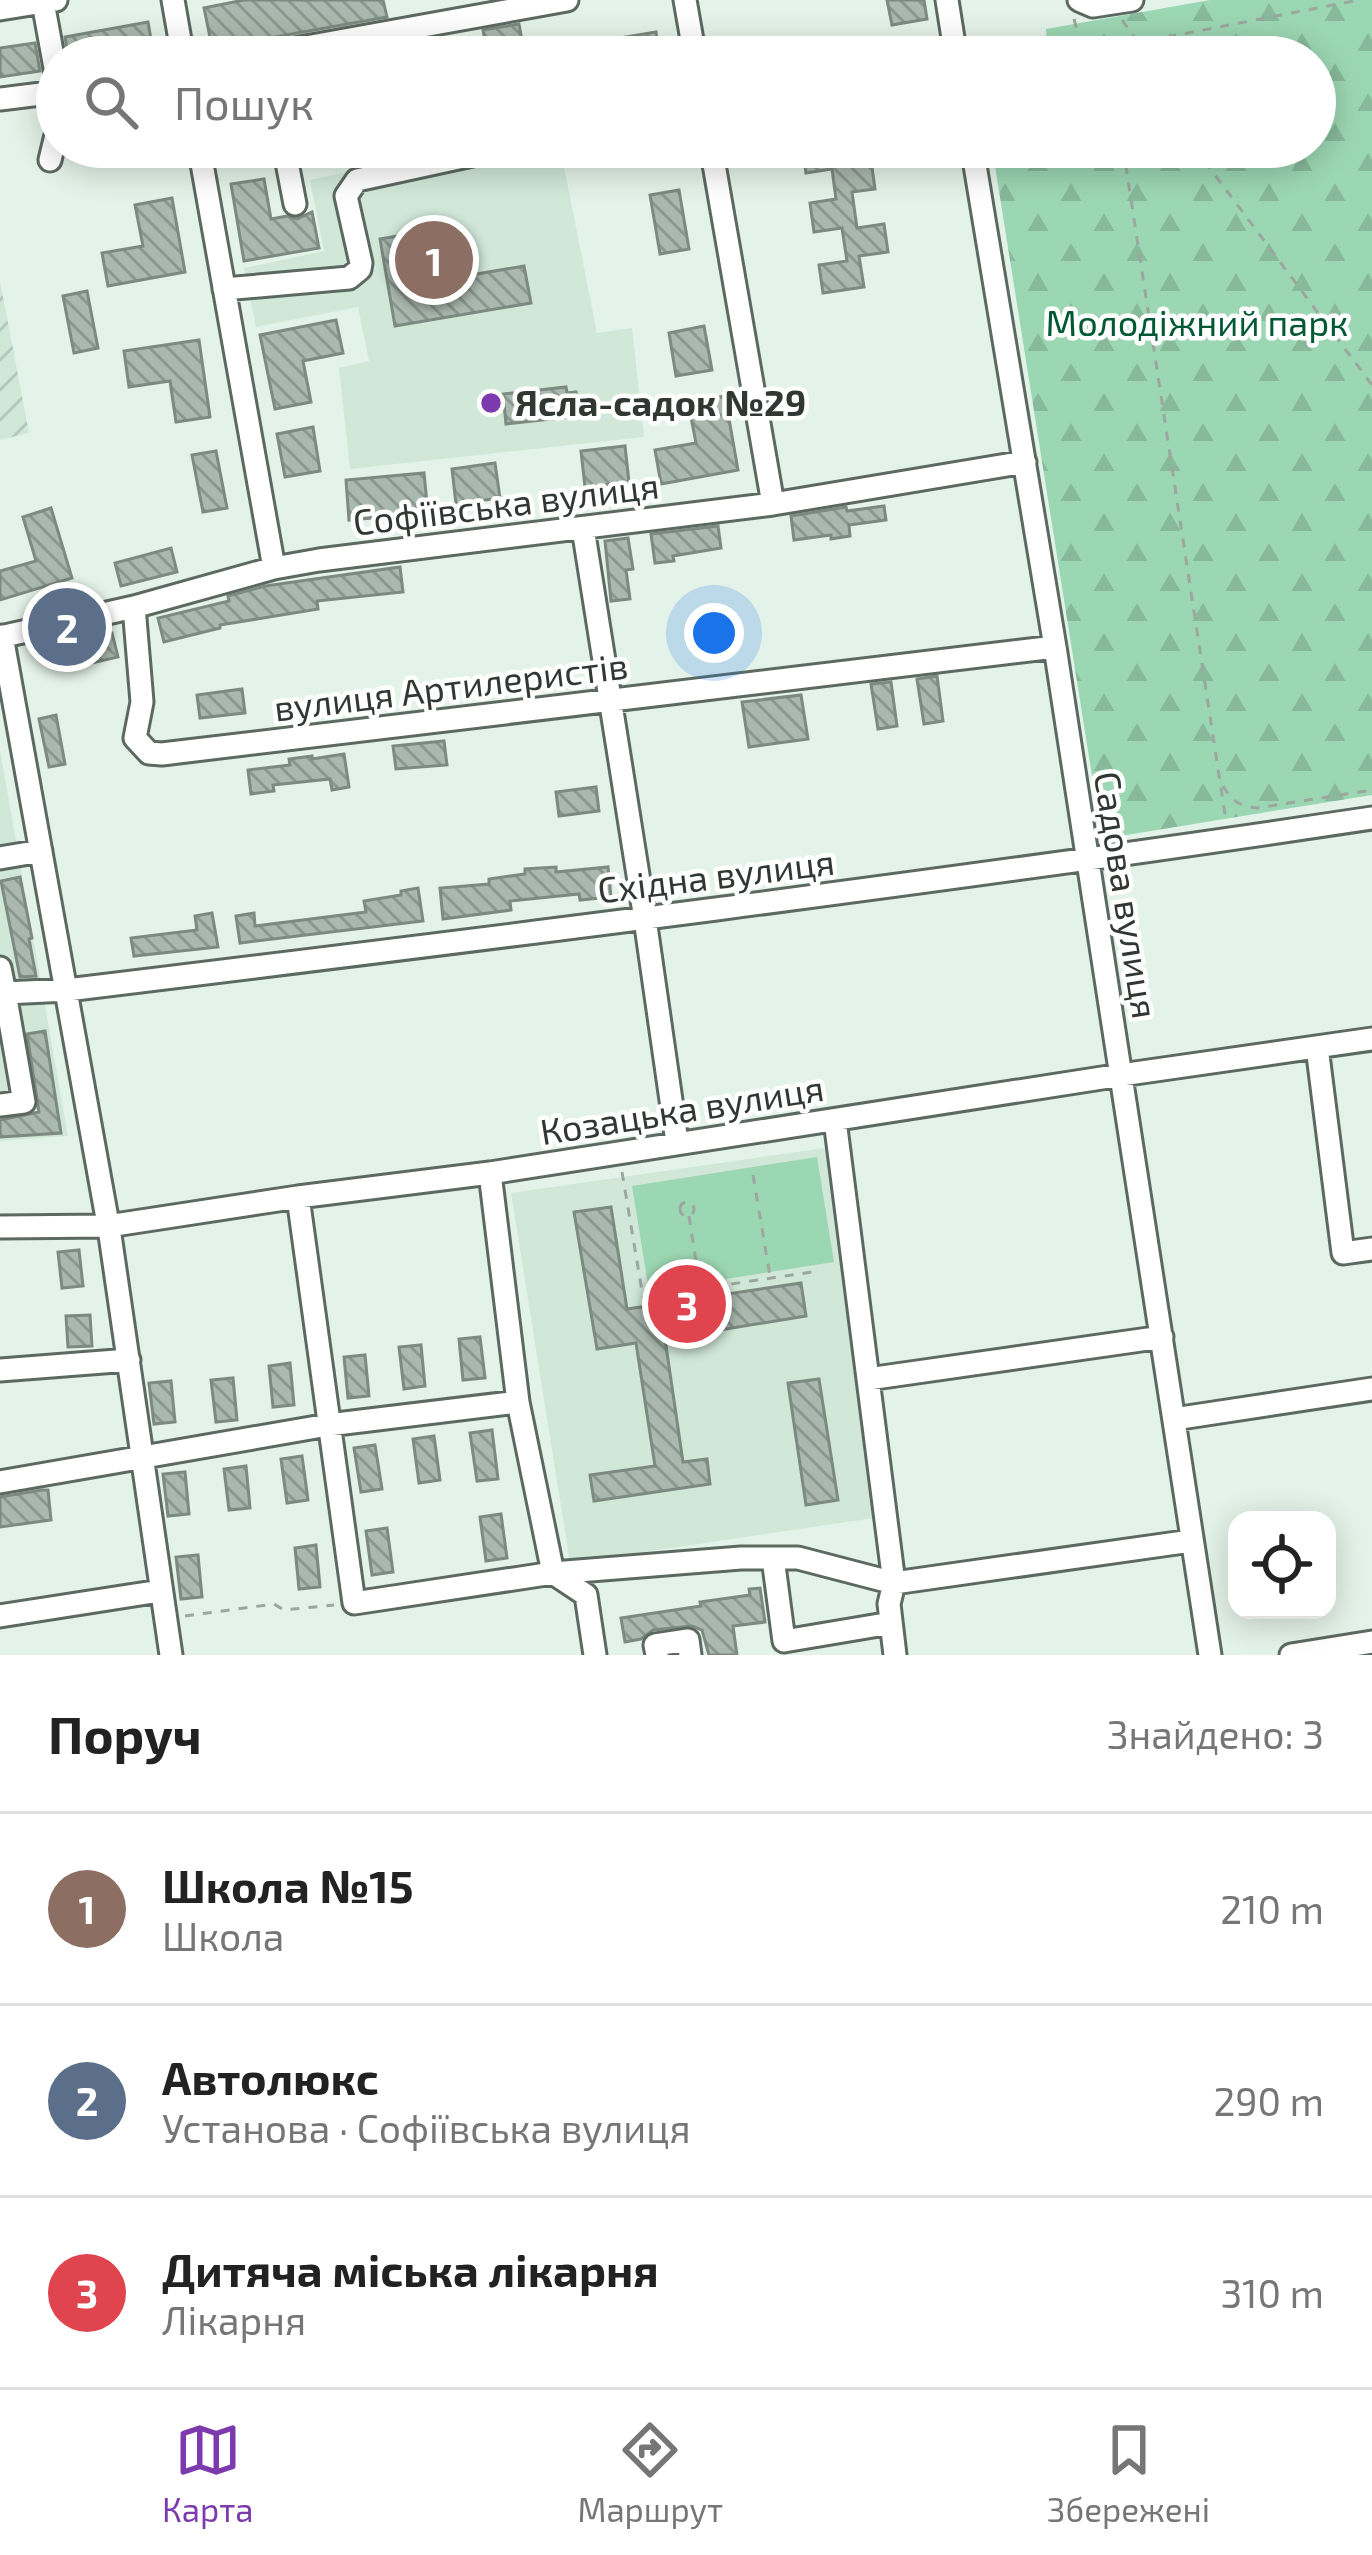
<!DOCTYPE html>
<html lang="uk">
<head>
<meta charset="utf-8">
<style>
  body { margin:0; font-family:"Exo 2",sans-serif; background:#f2f2f2; color:#222 }
  .controls { position:absolute; right:36px; bottom:36px; display:grid; overflow:hidden; border-radius:24px; box-shadow:0 6px 30px #0003 }
  .controls button { width:108px; height:108px; display:grid; place-items:center; padding:0; border:0; border-bottom:3px solid #e0e0e0; background:#fff; color:#222; font:60px sans-serif }
  .you { position:absolute; left:714px; top:633px; width:42px; height:42px; margin:-30px; border:9px solid #fff; border-radius:50%; background:#1a73e8; box-shadow:0 0 0 18px #1a73e833 }
  .badge { display:grid; place-items:center; width:78px; height:78px; border-radius:50%; background:#7d3aaf; color:#fff; font-size:39px; font-weight:700 }
  .pin { position:absolute; translate:-50% -50%; border:6px solid #fff; box-shadow:0 3px 12px #0006 }
  .list { margin:0; padding:0; list-style:none }
  h2 { display:flex; justify-content:space-between; align-items:center; height:156px; margin:0; padding:0 48px; font-size:51px }
  h2 small { font-size:39px; font-weight:400; color:#767676 }
  .list li { display:grid; grid-template-columns:78px 1fr auto; gap:36px; align-items:center; box-sizing:border-box; height:192px; padding:0 48px; border-top:3px solid #e0e0e0 }
  .list b { display:block; font-size:45px; white-space:nowrap }
  .list p { margin:0; font-size:39px; white-space:nowrap; color:#767676 }
  .list em { font-size:39px; font-style:normal; color:#767676 }
  .icon { flex:none; width:66px; height:66px; fill:none; stroke:currentColor; stroke-width:2; stroke-linecap:round; stroke-linejoin:round }
  .map { position:relative; flex:none; width:1372px; height:1655px; overflow:hidden }
  .search { position:absolute; background:#fff; box-shadow:0 6px 30px #0003; left:36px; right:36px; top:36px; height:132px; display:flex; align-items:center; gap:30px; box-sizing:border-box; padding:0 42px; border-radius:66px; color:#767676; font-size:45px }
  .sheet { height:732px; background:#fff }
  nav { display:flex; justify-content:space-around; align-items:center; box-sizing:border-box; height:168px; border-top:3px solid #e0e0e0; background:#fff; font-size:33px; color:#767676 }
  nav a { display:grid; justify-items:center; gap:6px }
  nav .on { color:#7d3aaf }
  .map>svg:first-child { display:block }
</style>
</head>
<body>
<div class="map">
<svg width="1372" height="1655" viewBox="0 0 1372 1655">
  <defs>
    <pattern id="industrial-furrows" width="10" height="10" patternUnits="userSpaceOnUse" patternTransform="scale(3)"><rect width="10" height="10" fill="#d1e8d9"/><path d="M-1 1l2-2M0 10L10 0M9 11l2-2" fill="none" stroke="#b4c8bb"/></pattern>
    <pattern id="forest-firs" width="22" height="20" patternUnits="userSpaceOnUse" patternTransform="scale(3)"><rect width="22" height="20" fill="#9cd7b3"/><path d="M5 1l3.5 6h-7zM16 11l3.5 6h-7z" fill="#87b99a"/></pattern>
    <pattern id="building-back-hatch" width="6" height="6" patternUnits="userSpaceOnUse" patternTransform="scale(3)"><rect width="6" height="6" fill="#aab9af"/><path d="M-1 5l2 2M0 0l6 6M5-1l2 2" fill="none" stroke="#8b978f"/></pattern>
  </defs>
  <rect width="100%" height="100%" fill="#e4f3e9"/>
  <path fill="#d1e8d9" d="M467,147L506,156L546,147H560L597,333L632,328L644,437L350,469L339,368L369,361L358,307L256,327L244,268L324,251L310,180Z
    M0,750L68,1136L0,1141Z
    M825,1148L874,1518L570,1563L511,1193Z"/>
  <path fill="url(#industrial-furrows)" d="M0,281L29,433L0,440Z"/>
  <path fill="url(#forest-firs)" d="M1210,0H1372V795L1102,839L992,147H1315V57H996L1047,46L1046,29Z"/>
  <path fill="#9cd7b3" d="M817,1157L834,1262L649,1291L632,1186Z"/>
  <path fill="url(#building-back-hatch)" stroke="#7c8a81" stroke-width="3" d="M244,0H383L387,17L247,42L249,57H214L204,8Z
    M887,0H924L927,19L892,25Z
    M148,22L153,51L116,57H68L65,37Z
    M519,24L525,57H488L483,30Z
    M656,32L660,57H622L620,38Z
    M35,43L40,71L0,77V48Z
    M802,147H845L848,164L871,160L875,189L852,192L857,228L884,224L888,252L859,256L864,287L823,293L819,265L847,261L842,228L814,232L810,203L836,199L832,169L806,173Z
    M264,179L271,219L287,216L297,219L312,212L319,248L244,261L231,184Z
    M679,190L689,249L660,254L650,195Z
    M172,198L185,272L108,286L102,253L143,246L135,205Z
    M439,229L444,257L420,262L424,283L524,266L531,303L395,326L380,239Z
    M87,291L98,348L74,353L63,296Z
    M336,320L343,353L303,361L311,402L275,409L260,335Z
    M704,326L712,370L676,376L669,333Z
    M199,340L210,417L176,422L170,381L129,387L124,351Z
    M566,387L567,393L576,392L579,416L506,424L503,394Z
    M725,396L738,470L661,484L655,450L696,443L688,402Z
    M313,427L320,471L285,477L277,434Z
    M625,446L629,482L585,487L581,451Z
    M216,451L227,508L203,512L192,455Z
    M495,463L500,498L456,504L452,469Z
    M424,473L428,513L349,520L346,480Z
    M884,506L886,520L849,525L850,536L831,539V535L794,540L791,516L846,507L847,511Z
    M51,508L72,578L0,600V571L36,561L23,517Z
    M718,526L721,548L673,556L674,561L655,563L651,534Z
    M628,538L633,569L626,570L630,599L611,601L605,541Z
    M171,548L177,572L121,586L115,563Z
    M400,567L403,592L317,601L318,609L220,625V628L164,642L158,618L229,601L228,596L265,586Z
    M112,633L118,657L62,670L56,646Z
    M937,676L943,721L924,724L917,679Z
    M891,682L897,726L878,729L871,684Z
    M242,689L245,713L200,718L197,695Z
    M801,695L808,739L749,747L742,702Z
    M56,715L65,764L49,767L39,719Z
    M444,741L447,765L396,769L393,746Z
    M344,754L349,787L332,790L330,779L273,785L274,791L251,794L248,770L290,765L289,759L312,756V759Z
    M596,787L599,811L559,816L556,792Z
    M556,867V872L608,867L611,897L580,900L579,894L510,901L511,910L443,919L440,888L489,884V879L525,874V869Z
    M20,877L32,938L29,939L36,976L20,977L1,881Z
    M418,888L423,921L240,943L236,916L254,913L255,926L366,912L364,901L401,895V891Z
    M212,913L218,947L134,956L131,938L197,930L195,916Z
    M45,1031L61,1133L0,1137V1120L39,1112L27,1034Z
    M611,1207L627,1309L801,1283L806,1316L665,1339L683,1462L707,1459L710,1484L594,1501L590,1475L655,1466L636,1343L597,1349L574,1212Z
    M79,1250L83,1286L62,1288L58,1252Z
    M90,1315L92,1346L68,1347L66,1316Z
    M480,1337L485,1378L463,1380L459,1339Z
    M421,1345L425,1386L404,1389L399,1347Z
    M365,1355L369,1396L348,1398L344,1357Z
    M290,1363L294,1405L273,1407L269,1366Z
    M233,1378L237,1420L216,1422L211,1380Z
    M819,1379L838,1500L806,1505L788,1383Z
    M171,1381L175,1422L154,1424L149,1383Z
    M492,1430L498,1479L477,1481L470,1433Z
    M434,1436L440,1480L419,1483L413,1439Z
    M375,1445L382,1489L361,1492L354,1448Z
    M302,1456L308,1500L287,1503L281,1459Z
    M246,1466L250,1508L229,1510L224,1469Z
    M185,1472L189,1514L168,1516L163,1474Z
    M42,1490H48L51,1520L0,1527V1497Z
    M501,1514L507,1558L486,1561L480,1517Z
    M387,1528L393,1572L372,1575L366,1531Z
    M316,1545L320,1587L299,1589L295,1548Z
    M198,1555L202,1597L181,1599L176,1557Z
    M760,1588L765,1622L733,1626L737,1655H709L702,1630L692,1626L653,1630L641,1639L625,1642L621,1618L701,1606L700,1602L750,1595L749,1589Z"/>
  <g fill="none" stroke-linecap="round" stroke-linejoin="round">
    <g stroke="#5c6960" stroke-width="27">
      <path id="minor" d="M173,0L183,57
        M685,0L695,57
        M947,0L956,57
        M1079,0L1093,6L1132,0
        M43,2L57,79
        M0,9L56,0
        M284,57L289,50L567,0
        M0,99L57,92
        M199,147L274,568
        M284,147L295,204
        M711,147L773,504
        M972,147L1055,647L1210,1655
        M50,160L57,131
        M224,289L349,278L360,269L361,263L346,196L357,180L500,149
        M583,528L645,919L677,1142
        M134,607L142,702L135,738L149,753L162,754L1055,647
        M2,636L110,1235L171,1655
        M0,637L134,607L274,568L319,560L773,504L1025,462
        M0,858L41,851
        M0,968L5,993
        M1317,1047L1343,1253L1372,1249
        M0,1105L24,1102L5,993L67,990C502,937 938,883 1372,818
        M835,1120L894,1583L889,1604L895,1655
        M490,1173L518,1402L553,1573L586,1595L595,1655
        M298,1197L354,1603L553,1573L741,1558H798L894,1583L1191,1541
        M0,1227L108,1226L298,1197L490,1173L1121,1075L1372,1039
        M0,1370L129,1360
        M868,1379L1162,1337
        M1174,1419L1372,1389
        M0,1482L328,1425L518,1402
        M773,1558L784,1641L891,1623
        M0,1616L160,1591
        M657,1655L655,1645L688,1640L690,1655
        M1291,1655L1372,1642"/>
    </g>
    <path stroke="#9ca7a0" stroke-width="3" stroke-dasharray="9 9" stroke-linecap="butt" d="M1074,19L1084,57
      M1122,20L1149,57
      M1137,57L1172,36L1359,0
      M1123,147L1226,821
      M1194,147L1372,385
      M1223,786C1232,801 1239,806 1257,808L1372,790
      M622,1172L643,1297L812,1272
      M753,1175L770,1276
      M680 1209a7 7 0 1 1 14 0a7 7 0 1 1-14 0Z
      M689,1216L700,1287
      M185,1616L274,1604L284,1610L334,1605"/>
    <use href="#minor" stroke="#fff" stroke-width="21"/>
  </g>
  <circle fill="#7d3aaf" stroke="#fff" stroke-width="4.5" cx="491" cy="403" r="12"/>
  <g text-anchor="middle" stroke-width="9" stroke-linejoin="round" paint-order="stroke">
    <g font-size="36" fill="#005934" stroke="#fff">
      <text x="1197" y="336">Молодіжний парк</text>
    </g>
    <g font-size="36" font-weight="bold" fill="#313733" stroke="#fff" text-anchor="start">
      <text x="515" y="416">Ясла-садок №29</text>
    </g>
    <g font-size="36" fill="#313733" stroke="#fff">
      <text transform="translate(506 504) rotate(-7)" y="13">Софіївська вулиця</text>
      <text transform="translate(451 687) rotate(-7)" y="13">вулиця Артилеристів</text>
      <text transform="translate(716 876) rotate(-7)" y="13">Східна вулиця</text>
      <text transform="translate(1126 895) rotate(81)" y="13">Садова вулиця</text>
      <text transform="translate(682 1110) rotate(-9)" y="13">Козацька вулиця</text>
    </g>
  </g>
</svg>
<div class="controls">
<button><svg class="icon" aria-label="locate" viewBox="0 0 24 24"><circle cx="12" cy="12" r="6"/><path d="M12 2v4M12 18v4M2 12h4M18 12h4"/></svg></button>
</div>
<div class="you"></div>
<div class="pin badge" style="left:434px;top:260px;background:#8d6e63">1</div>
<div class="pin badge" style="left:67px;top:627px;background:#5c6f8a">2</div>
<div class="pin badge" style="left:687px;top:1304px;background:#e0444e">3</div>
<div class="search"><svg class="icon" aria-label="search" viewBox="0 0 24 24"><circle cx="10" cy="10" r="6"/><path d="M15 15l6 6"/></svg>Пошук</div>
</div>
<section class="sheet">
<h2>Поруч<small>Знайдено: 3</small></h2>
<ul class="list">
<li><span class="badge" style="background:#8d6e63">1</span><div><b>Школа №15</b><p>Школа</p></div><em>210 m</em></li>
<li><span class="badge" style="background:#5c6f8a">2</span><div><b>Автолюкс</b><p>Установа · Софіївська вулиця</p></div><em>290 m</em></li>
<li><span class="badge" style="background:#e0444e">3</span><div><b>Дитяча міська лікарня</b><p>Лікарня</p></div><em>310 m</em></li>
</ul>
</section>
<nav>
<a class="on"><svg class="icon" aria-label="map" viewBox="0 0 24 24"><path d="M3 6l6-2 6 2 6-2v14l-6 2-6-2-6 2zM9 4v14M15 6v14"/></svg>Карта</a>
<a><svg class="icon" aria-label="directions" viewBox="0 0 24 24"><path d="M12 3l9 9-9 9-9-9zM9 14v-3h6M13 9l2 2-2 2"/></svg>Маршрут</a>
<a><svg class="icon" aria-label="saved" viewBox="0 0 24 24"><path d="M7 4h10v16l-5-4-5 4z"/></svg>Збережені</a>
</nav>
</body>
</html>
